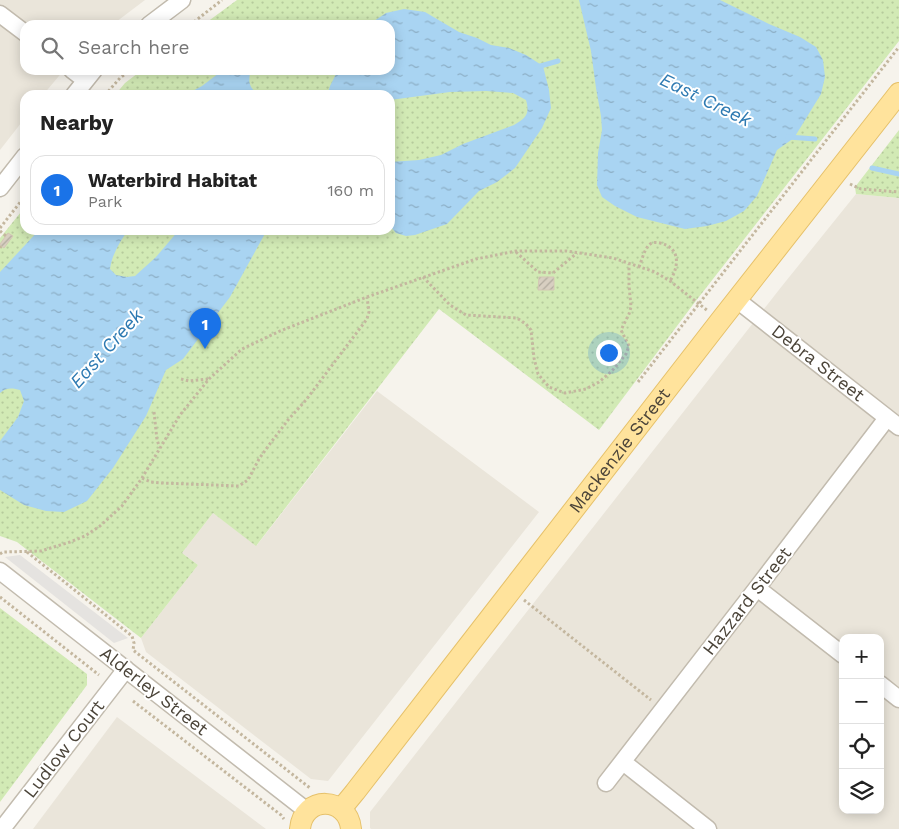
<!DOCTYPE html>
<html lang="en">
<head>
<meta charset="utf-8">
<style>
  body { margin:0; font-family:"Work Sans",sans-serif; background:#f2f2f2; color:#222 }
  .controls { position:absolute; right:15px; bottom:15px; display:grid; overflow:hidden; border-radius:10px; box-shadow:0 2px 12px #0003 }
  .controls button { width:45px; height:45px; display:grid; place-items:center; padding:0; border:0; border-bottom:1px solid #e0e0e0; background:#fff; color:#222; font:25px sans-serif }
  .you { position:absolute; left:608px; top:352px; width:18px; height:18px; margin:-12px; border:4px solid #fff; border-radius:50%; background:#1a73e8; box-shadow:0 0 0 8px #1a73e833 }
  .badge { display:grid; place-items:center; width:32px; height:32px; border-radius:50%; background:#1a73e8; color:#fff; font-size:16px; font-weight:700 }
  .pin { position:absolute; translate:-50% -41px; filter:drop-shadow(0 1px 2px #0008) }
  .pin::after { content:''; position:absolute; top:26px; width:18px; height:15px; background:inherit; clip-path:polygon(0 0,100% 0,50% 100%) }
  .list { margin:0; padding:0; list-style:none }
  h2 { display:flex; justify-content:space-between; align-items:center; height:65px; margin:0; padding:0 20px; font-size:21px }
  h2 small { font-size:16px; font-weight:400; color:#767676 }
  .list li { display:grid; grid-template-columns:32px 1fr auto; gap:15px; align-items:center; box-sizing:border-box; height:70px; margin:0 10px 10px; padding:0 10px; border:1px solid #e0e0e0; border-radius:15px }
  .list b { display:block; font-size:19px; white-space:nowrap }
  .list p { margin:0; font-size:16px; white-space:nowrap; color:#767676 }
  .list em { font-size:16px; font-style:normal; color:#767676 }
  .icon { flex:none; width:28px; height:28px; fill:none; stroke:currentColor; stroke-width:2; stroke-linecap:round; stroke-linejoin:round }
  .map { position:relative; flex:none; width:899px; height:829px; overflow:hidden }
  .search { position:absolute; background:#fff; box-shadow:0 2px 12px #0003; left:20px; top:20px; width:375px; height:55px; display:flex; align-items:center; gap:12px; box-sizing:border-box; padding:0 18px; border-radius:15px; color:#767676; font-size:19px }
  .panel { position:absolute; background:#fff; box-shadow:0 2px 12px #0003; left:20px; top:90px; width:375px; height:145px; border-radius:15px }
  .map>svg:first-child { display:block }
</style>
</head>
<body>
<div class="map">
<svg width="899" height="829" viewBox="0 0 899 829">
  <defs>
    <pattern id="park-dots" width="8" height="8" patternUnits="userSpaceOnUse" patternTransform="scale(1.25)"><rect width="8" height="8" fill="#d2eab5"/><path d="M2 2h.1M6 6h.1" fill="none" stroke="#b6ca9c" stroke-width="1.8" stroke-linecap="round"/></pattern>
    <pattern id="water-ripples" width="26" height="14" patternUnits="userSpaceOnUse" patternTransform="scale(1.25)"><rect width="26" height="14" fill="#a9d4f2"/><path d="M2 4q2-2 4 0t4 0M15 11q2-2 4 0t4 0" fill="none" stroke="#8caec5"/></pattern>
    <pattern id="building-hatch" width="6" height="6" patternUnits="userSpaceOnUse" patternTransform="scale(1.25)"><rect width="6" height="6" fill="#d8cfc1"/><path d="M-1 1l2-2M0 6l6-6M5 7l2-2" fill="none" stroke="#b1aa9e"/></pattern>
  </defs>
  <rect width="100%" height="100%" fill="#f6f3ec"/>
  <path fill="#eae5da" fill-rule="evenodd" d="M0,0H145L112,25H25V70H64L43,95H25V118L0,150Z
    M856,194L899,198V829H371L370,828V812L782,286ZM843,638H880V810H843Z
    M377,391L539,512L328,781L311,779L146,652L141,638L198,565L182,553L213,513L257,545Z
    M117,717L266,829H33Z"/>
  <path fill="url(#park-dots)" d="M237,0H899V41L695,302L599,430L439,309L256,546L213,513L182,553L198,565L141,638L17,542L0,536V238L25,207V230H390V95H115L125,83L142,70H390V25H203Z
    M899,130V198L856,194L855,187Z
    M0,608L87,674V685L0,802Z"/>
  <path fill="#e5e3e0" d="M20,555L128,638L114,643L5,557Z"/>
  <path fill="url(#water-ripples)" d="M579,0H720L769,24L800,37L816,47L823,60L825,77L821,94L794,138L777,150L757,196L744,211L726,221L707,226L685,229L637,217L615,206L602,197L597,185L598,153L602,130L601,116L596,88L591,51Z
    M404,9L425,12L459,32L477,38L491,45L509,48L526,55L543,66L549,90L551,108L542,128L515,168L497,182L479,191L447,224L415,235L406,236L396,233L390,226V162L419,160L441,155L463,144L514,125C526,118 530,114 526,100L513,93L486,91L450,92L390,100V95H327L330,86L338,70H390V25H368L386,13Z
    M223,70H257L250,73C248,84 250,88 259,95H185L202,86Z
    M39,230H128C120,242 112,254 110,269L116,275L127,277L135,276L156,257L179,230H267L230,297L183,359L166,370L146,416L113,468L87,501L64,512L46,511L24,505L0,490V441L18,417L24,401L20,390C13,388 6,387 0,393V272Z"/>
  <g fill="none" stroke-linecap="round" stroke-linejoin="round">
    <path stroke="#a9d4f2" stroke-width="5" d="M537,67L558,61
      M788,137L815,139
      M872,168L899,174"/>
  </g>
  <path fill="url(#building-hatch)" stroke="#d3c7b4" d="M8,233L13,236L4,248L0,245V244Z
    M539,277H554V290H538Z"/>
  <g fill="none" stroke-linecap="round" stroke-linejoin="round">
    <g stroke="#c2bbae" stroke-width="19">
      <path id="minor" d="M0,14L25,33
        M149,25L182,0
        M72,70L85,80
        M74,95L94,70
        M0,188L25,156
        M737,300L899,427
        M0,571L307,811
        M757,588L843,655
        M880,684L899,699
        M623,762L708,829
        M606,783L757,588L887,418
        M2,829L126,669"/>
    </g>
    <g stroke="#e6c16a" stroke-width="22">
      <g id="major">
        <path id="s1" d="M341,809L355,792L720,321L899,93"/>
        <path d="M300,829C303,795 348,796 351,829"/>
      </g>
    </g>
    <path stroke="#c4b79f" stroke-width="3" stroke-dasharray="2.5 2.5" stroke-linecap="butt" d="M190,25L222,0
      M105,95L120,78L131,70
      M850,184L861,189L899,192
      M0,228L25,196
      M0,231L6,236
      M0,248L1,246
      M516,252L538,272L553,273L577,253
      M639,267C642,260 644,250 649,245C652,242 656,242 660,243C681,248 679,266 670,281
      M423,277L450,305L466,315L517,318L526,324L531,330L534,358L538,374L549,387L565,393L586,389L599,382L612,371L626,354L629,346L621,330L629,314L631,307L629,285V264
      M181,379L189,381L208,379
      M638,382L899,47
      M154,412L157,440L160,448
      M142,478L151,482L162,483L239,486L248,480L259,459L269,445L288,420L306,400L367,319L369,312L367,297
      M27,552L132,636L134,643L133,650L310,788
      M0,554L3,552L41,551L70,542L85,536L100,526L122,506L142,478L180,415L209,379L242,349L280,331L367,297L476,259L516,251H567L613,258L655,272L670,281L708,311
      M0,597L99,675
      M524,600L651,700
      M133,701L281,815L284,819"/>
    <use href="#minor" stroke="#fff" stroke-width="16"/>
    <use href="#major" stroke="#ffe39c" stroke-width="20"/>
  </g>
  <g text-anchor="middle" stroke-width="4" stroke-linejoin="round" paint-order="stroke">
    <g font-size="18" fill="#4b4439" stroke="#fff">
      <text transform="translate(818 363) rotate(38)" y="6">Debra Street</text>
      <text dy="6" stroke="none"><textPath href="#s1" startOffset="454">Mackenzie Street</textPath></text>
      <text transform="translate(747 601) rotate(-52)" y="6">Hazzard Street</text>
      <text transform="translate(154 691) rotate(38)" y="6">Alderley Street</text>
      <text transform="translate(64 749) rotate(-52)" y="6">Ludlow Court</text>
    </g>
    <g font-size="19" font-style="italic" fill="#2e7ab2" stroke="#fff">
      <text transform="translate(706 99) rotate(26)" y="7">East Creek</text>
      <text transform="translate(106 348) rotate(-48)" y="7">East Creek</text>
    </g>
  </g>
</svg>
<div class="controls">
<button>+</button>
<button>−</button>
<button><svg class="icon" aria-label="locate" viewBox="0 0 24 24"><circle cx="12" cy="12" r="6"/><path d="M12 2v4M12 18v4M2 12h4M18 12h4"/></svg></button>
<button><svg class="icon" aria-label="layers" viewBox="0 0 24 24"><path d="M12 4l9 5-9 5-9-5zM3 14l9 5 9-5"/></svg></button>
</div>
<div class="you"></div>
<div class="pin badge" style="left:205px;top:349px">1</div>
<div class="search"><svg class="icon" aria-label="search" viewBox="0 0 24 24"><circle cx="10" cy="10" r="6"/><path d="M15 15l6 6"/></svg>Search here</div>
<section class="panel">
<h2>Nearby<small></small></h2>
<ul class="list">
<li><span class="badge">1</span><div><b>Waterbird Habitat</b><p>Park</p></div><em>160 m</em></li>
</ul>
</section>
</div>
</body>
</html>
